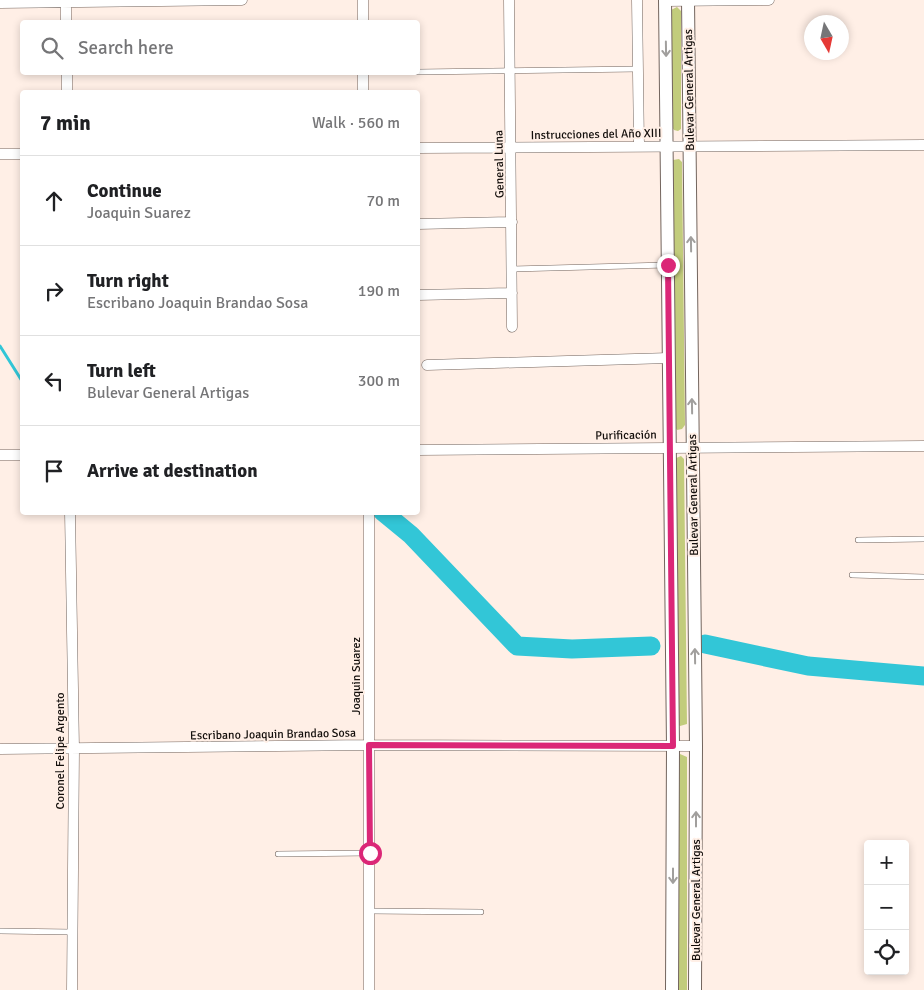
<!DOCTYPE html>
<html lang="en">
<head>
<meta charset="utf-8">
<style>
  body { margin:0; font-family:Signika,sans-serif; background:#f6f6f6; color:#202124 }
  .controls { position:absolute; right:15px; bottom:15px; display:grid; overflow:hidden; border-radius:5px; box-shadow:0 2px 8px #0003 }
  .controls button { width:45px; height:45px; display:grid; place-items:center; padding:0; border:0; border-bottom:1px solid #e0e0e0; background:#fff; color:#202124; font:25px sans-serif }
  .compass { position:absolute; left:804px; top:15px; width:45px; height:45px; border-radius:50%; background:#fff; box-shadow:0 2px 8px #0003; rotate:171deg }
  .stop { position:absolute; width:15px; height:15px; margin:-11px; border:4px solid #db2777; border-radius:50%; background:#fff }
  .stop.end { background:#db2777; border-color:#fff; box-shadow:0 1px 5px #0008 }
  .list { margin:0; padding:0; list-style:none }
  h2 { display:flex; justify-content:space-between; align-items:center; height:65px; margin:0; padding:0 20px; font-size:21px }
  h2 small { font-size:16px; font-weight:400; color:#757577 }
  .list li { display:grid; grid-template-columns:32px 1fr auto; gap:15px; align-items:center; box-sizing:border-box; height:90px; padding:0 20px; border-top:1px solid #e0e0e0 }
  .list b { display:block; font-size:19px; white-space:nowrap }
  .list p { margin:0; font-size:16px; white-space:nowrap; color:#757577 }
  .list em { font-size:16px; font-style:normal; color:#757577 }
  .icon { flex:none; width:28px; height:28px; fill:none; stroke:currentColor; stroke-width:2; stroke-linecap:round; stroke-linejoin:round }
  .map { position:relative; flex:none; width:924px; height:990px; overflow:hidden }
  .search { position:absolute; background:#fff; box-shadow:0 2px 8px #0003; left:20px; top:20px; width:400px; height:55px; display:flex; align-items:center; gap:12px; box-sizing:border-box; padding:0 18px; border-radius:5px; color:#757577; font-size:19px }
  .panel { position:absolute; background:#fff; box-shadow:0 2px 8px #0003; left:20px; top:90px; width:400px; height:425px; border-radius:5px }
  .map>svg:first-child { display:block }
</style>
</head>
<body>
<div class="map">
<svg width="924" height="990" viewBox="0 0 924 990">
  <rect width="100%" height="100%" fill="#ffefe6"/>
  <path fill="#c2cc7c" d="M677,7L681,11V129L678,131L674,130L672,127L671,10Z
    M679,159L682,162L685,425L682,429L677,430L674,425L672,163L673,160Z
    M681,456L684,459L687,724L680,726L677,723L674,459Z
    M680,754L687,757V990H678L677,756Z"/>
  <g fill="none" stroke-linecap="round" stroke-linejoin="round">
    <path stroke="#32c6d7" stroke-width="3" d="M0,346L22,381"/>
    <path stroke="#32c6d7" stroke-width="19" d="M383,512L411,535L517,646L572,649L651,646
      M705,644L808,666L924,676"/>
    <g stroke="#73655e" stroke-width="6">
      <path id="service" d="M418,72L638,69
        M512,269L667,265
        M858,540L924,539
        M852,575L924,577
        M278,854L369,853
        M369,911L481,912
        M0,931L72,932"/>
    </g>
    <g stroke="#73655e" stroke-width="11">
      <path id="minor" d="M66,0V22
        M363,0V22
        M509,0L512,327
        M637,0L639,146
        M665,1L769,0
        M0,3L242,0
        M67,72V92
        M363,72V92
        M418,148L924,145
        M0,154H22
        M418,224L512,222
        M418,295L512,293
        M427,365L669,358
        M418,450L924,446
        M0,455H22
        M70,512L74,749L72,990
        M369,512V990
        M0,749L369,745L696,746"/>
    </g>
    <g stroke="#73655e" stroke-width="14">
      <path id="tertiary" d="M665,0L673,746L672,990
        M688,0L696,746L695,990"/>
    </g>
    <use href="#service" stroke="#fff" stroke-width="5"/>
    <use href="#minor" stroke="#fff" stroke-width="10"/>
    <use href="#tertiary" stroke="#fff" stroke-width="12"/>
  </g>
  <defs><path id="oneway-shaft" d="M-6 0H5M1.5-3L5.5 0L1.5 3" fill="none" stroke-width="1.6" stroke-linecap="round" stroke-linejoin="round" transform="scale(1.25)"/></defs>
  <g stroke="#a19f9d">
    <use href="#oneway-shaft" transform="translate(666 49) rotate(89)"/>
    <use href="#oneway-shaft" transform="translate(691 244) rotate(-91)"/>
    <use href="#oneway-shaft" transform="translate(692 406) rotate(-91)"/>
    <use href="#oneway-shaft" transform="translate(695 656) rotate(-91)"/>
    <use href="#oneway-shaft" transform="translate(696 819) rotate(-90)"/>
    <use href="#oneway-shaft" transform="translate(673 876) rotate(90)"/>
  </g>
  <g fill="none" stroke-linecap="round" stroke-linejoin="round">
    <path stroke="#db2777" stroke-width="6" d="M370,853L369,745L673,746L668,265"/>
  </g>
  <g text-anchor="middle" stroke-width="4" stroke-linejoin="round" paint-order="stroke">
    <g font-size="12" fill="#130e0b" stroke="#ffefe6">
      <text transform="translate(689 90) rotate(-91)" y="4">Bulevar General Artigas</text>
      <text transform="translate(596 134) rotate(-1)" y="4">Instrucciones del Año XIII</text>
      <text transform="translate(499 164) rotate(-91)" y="4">General Luna</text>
      <text transform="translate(626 435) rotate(-1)" y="4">Purificación</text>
      <text transform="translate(693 495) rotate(-91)" y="4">Bulevar General Artigas</text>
      <text transform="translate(356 676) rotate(-90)" y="4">Joaquin Suarez</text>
      <text transform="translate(273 734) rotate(-1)" y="4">Escribano Joaquin Brandao Sosa</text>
      <text transform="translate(60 751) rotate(-90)" y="4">Coronel Felipe Argento</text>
      <text transform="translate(696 900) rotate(-90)" y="4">Bulevar General Artigas</text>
    </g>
  </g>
</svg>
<div class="controls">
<button>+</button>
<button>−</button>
<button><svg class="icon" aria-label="locate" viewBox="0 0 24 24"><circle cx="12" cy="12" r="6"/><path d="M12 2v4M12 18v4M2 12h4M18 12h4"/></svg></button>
</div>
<svg class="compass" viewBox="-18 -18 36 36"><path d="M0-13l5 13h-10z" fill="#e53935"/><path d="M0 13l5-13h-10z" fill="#757577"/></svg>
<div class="stop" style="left:370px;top:853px"></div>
<div class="stop end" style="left:668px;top:265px"></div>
<div class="search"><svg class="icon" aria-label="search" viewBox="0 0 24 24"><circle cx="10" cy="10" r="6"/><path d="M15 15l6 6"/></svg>Search here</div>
<section class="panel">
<h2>7 min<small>Walk · 560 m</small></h2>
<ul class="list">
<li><svg class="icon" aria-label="ahead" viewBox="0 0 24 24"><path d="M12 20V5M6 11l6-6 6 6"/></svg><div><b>Continue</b><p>Joaquin Suarez</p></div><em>70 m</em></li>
<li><svg class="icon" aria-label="right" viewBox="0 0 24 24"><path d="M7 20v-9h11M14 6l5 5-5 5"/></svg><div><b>Turn right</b><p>Escribano Joaquin Brandao Sosa</p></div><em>190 m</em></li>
<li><svg class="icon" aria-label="left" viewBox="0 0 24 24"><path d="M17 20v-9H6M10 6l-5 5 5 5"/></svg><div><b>Turn left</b><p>Bulevar General Artigas</p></div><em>300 m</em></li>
<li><svg class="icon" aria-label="arrive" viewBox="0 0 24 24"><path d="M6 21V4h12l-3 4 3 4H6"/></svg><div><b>Arrive at destination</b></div></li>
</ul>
</section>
</div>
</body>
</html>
